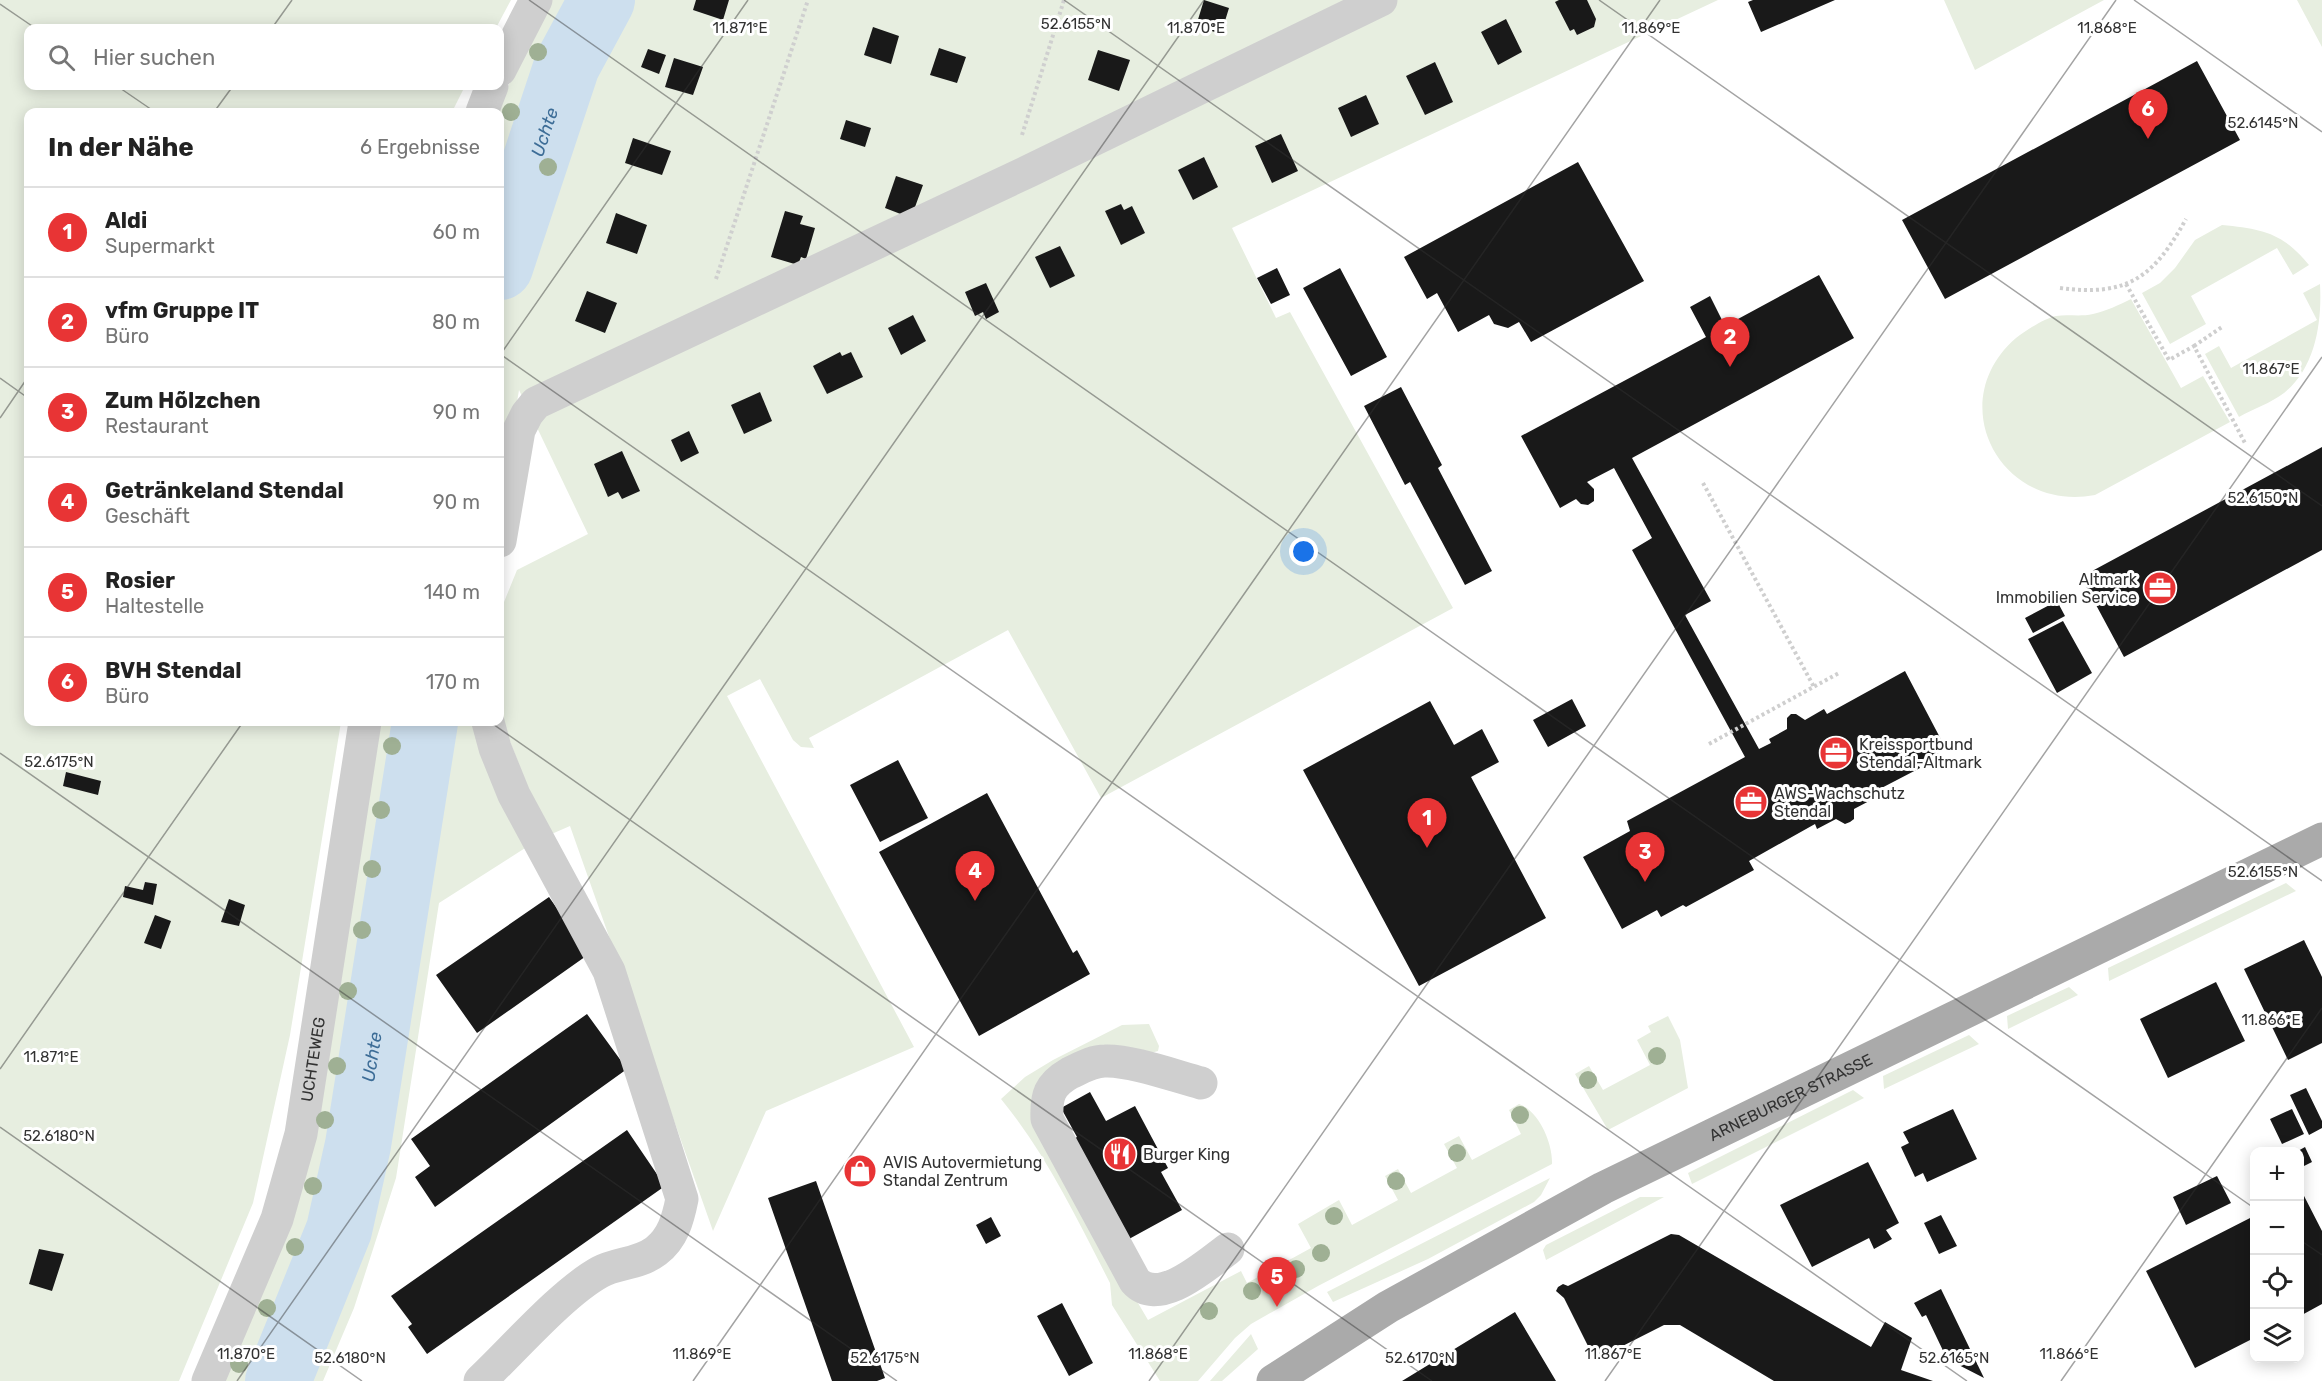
<!DOCTYPE html>
<html lang="de">
<head>
<meta charset="utf-8">
<style>
  body { margin:0; font-family:Rubik,sans-serif; background:#f6f6f6; color:#222 }
  .controls { position:absolute; right:18px; bottom:18px; display:grid; overflow:hidden; border-radius:12px; box-shadow:0 3px 15px #0003 }
  .controls button { width:54px; height:54px; display:grid; place-items:center; padding:0; border:0; border-bottom:2px solid #e0e0e0; background:#fff; color:#222; font:30px sans-serif }
  .you { position:absolute; left:1304px; top:552px; width:21px; height:21px; margin:-15px; border:4px solid #fff; border-radius:50%; background:#1a73e8; box-shadow:0 0 0 9px #1a73e833 }
  .badge { display:grid; place-items:center; width:39px; height:39px; border-radius:50%; background:#e83435; color:#fff; font-size:20px; font-weight:700 }
  .pin { position:absolute; translate:-50% -50px; filter:drop-shadow(0 2px 3px #0008) }
  .pin::after { content:''; position:absolute; top:32px; width:21px; height:18px; background:inherit; clip-path:polygon(0 0,100% 0,50% 100%) }
  .list { margin:0; padding:0; list-style:none }
  h2 { display:flex; justify-content:space-between; align-items:center; height:78px; margin:0; padding:0 24px; font-size:26px }
  h2 small { font-size:20px; font-weight:400; color:#767676 }
  .list li { display:grid; grid-template-columns:39px 1fr auto; gap:18px; align-items:center; box-sizing:border-box; height:90px; padding:0 24px; border-top:2px solid #e0e0e0 }
  .list b { display:block; font-size:22px; white-space:nowrap }
  .list p { margin:0; font-size:20px; white-space:nowrap; color:#767676 }
  .list em { font-size:20px; font-style:normal; color:#767676 }
  .icon { flex:none; width:33px; height:33px; fill:none; stroke:currentColor; stroke-width:2; stroke-linecap:round; stroke-linejoin:round }
  .map { position:relative; flex:none; width:2322px; height:1381px; overflow:hidden }
  .search { position:absolute; background:#fff; box-shadow:0 3px 15px #0003; left:24px; top:24px; width:480px; height:66px; display:flex; align-items:center; gap:15px; box-sizing:border-box; padding:0 21px; border-radius:12px; color:#767676; font-size:22px }
  .panel { position:absolute; background:#fff; box-shadow:0 3px 15px #0003; left:24px; top:108px; width:480px; height:618px; border-radius:12px }
  .map>svg:first-child { display:block }
</style>
</head>
<body>
<div class="map">
<svg width="2322" height="1381" viewBox="0 0 2322 1381">
  <rect width="100%" height="100%" fill="#fff"/>
  <path fill="#e7eee0" d="M0,0H511L496,28H28V86H465L452,112H28V722H341L290,1035L253,1203L179,1381H0Z
    M552,0H1718L1232,228L1276,318L1290,312L1453,608L1101,798L1008,630L809,738L814,748L801,747L793,740L760,679L727,696L914,1047L766,1111L713,1231L570,826L547,836L500,716V620L502,607L517,570L588,534L519,390L500,502V112H495Z
    M1944,0H2104L1975,70Z
    M2297,0H2322V47Z
    M2222,225C2263,229 2283,233 2309,265L2293,275L2277,248L2191,296L2206,324L2170,344L2142,293L2160,283L2175,268L2195,240Z
    M2320,284C2322,322 2316,367 2284,393C2271,403 2253,409 2239,417L2205,354L2219,346L2231,368L2317,320L2303,293Z
    M2131,299L2181,388L2203,376L2230,422L2095,495C2000,513 1942,402 2016,338C2025,331 2045,318 2056,316C2068,314 2080,317 2093,314C2106,311 2119,305 2131,299Z
    M380,722H476L533,843L439,903L396,1178L354,1308L323,1381H221L272,1269Z
    M2286,883L2296,891L2109,981L2108,968Z
    M2069,987L2078,995L2008,1029L2007,1016Z
    M1668,1016L1680,1040L1688,1088L1608,1130L1575,1074L1589,1066L1603,1090L1650,1065L1637,1040L1651,1032L1648,1026Z
    M1149,1024L1159,1046L1158,1051L1045,1083L1131,1291L1148,1320L1241,1271L1247,1283L1311,1248L1298,1224L1339,1200L1352,1225L1398,1200L1385,1176L1398,1169L1411,1193L1457,1168L1444,1144L1459,1136L1472,1160L1521,1134L1509,1110L1519,1104C1539,1111 1553,1144 1552,1164L1318,1286L1251,1324L1235,1338L1198,1381H1160L1112,1305L1110,1283C1077,1219 1047,1155 1001,1099L1025,1077L1053,1060L1122,1025Z
    M1969,1035L1979,1044L1884,1089L1883,1076Z
    M1853,1090L1864,1098L1692,1184L1688,1173Z
    M1550,1178L1541,1195L1534,1202L1428,1259L1333,1302L1327,1292Z
    M1640,1197H1664L1546,1260L1543,1250L1546,1245Z
    M1251,1334L1258,1349L1222,1381H1210Z"/>
  <g fill="none" stroke-linecap="round" stroke-linejoin="round">
    <g stroke="#cddfee" stroke-width="66">
      <path id="s1" d="M500,267L567,65L602,0"/>
      <path id="s2" d="M278,1381L339,1230L358,1145L425,722"/>
    </g>
  </g>
  <path fill="#191919" d="M696,0H729L723,20L693,10Z
    M1204,0L1229,8L1221,34L1196,26Z
    M1559,0H1587L1596,19L1594,27L1577,35L1574,29L1570,31L1555,2Z
    M1753,0H1835L1761,32L1748,2Z
    M1506,19L1522,52L1498,65L1481,32Z
    M873,27L899,36L891,64L864,55Z
    M939,48L966,57L957,83L930,75Z
    M648,49L666,55L659,74L641,67Z
    M1098,50L1130,60L1119,91L1088,80Z
    M674,58L703,67L693,95L665,87Z
    M2197,61L2240,140L1945,299L1902,220Z
    M1435,62L1453,102L1425,115L1406,76Z
    M1366,95L1379,124L1351,137L1338,108Z
    M846,120L871,128L865,147L840,139Z
    M1281,134L1298,171L1272,183L1255,146Z
    M633,138L671,151L662,175L625,163Z
    M1204,157L1218,187L1193,200L1178,170Z
    M1578,162L1644,281L1531,342L1519,322L1508,328L1494,324L1489,315L1458,332L1437,293L1427,299L1404,257Z
    M896,176L923,185L911,218L885,208Z
    M1121,204L1124,210L1132,206L1145,233L1121,245L1105,211Z
    M785,211L803,216L800,224L815,228L806,259L801,257L798,265L771,257Z
    M616,213L647,225L637,254L606,243Z
    M1060,246L1075,276L1050,288L1035,257Z
    M1277,268L1290,295L1271,304L1257,278Z
    M1340,268L1387,357L1351,376L1303,288Z
    M1819,275L1854,338L1632,458L1711,601L1685,615L1759,749L1771,743L1769,739L1787,729V718L1791,714H1796L1805,720L1824,709L1827,714L1905,671L1946,749L1918,764L1920,768L1870,794L1873,799L1854,809V819L1850,822L1845,824L1836,819L1817,829L1815,824L1749,861L1754,870L1686,907L1683,905L1661,917L1657,910L1622,929L1583,857L1630,831L1627,821L1745,757L1632,550L1652,538L1614,468L1587,482L1594,489V501L1588,505L1581,504L1576,499L1560,508L1521,436L1706,337L1690,307L1710,296L1725,326Z
    M986,283L999,312L986,319L983,312L975,316L965,292Z
    M587,291L617,303L605,333L575,321Z
    M913,315L926,341L901,355L888,328Z
    M840,352L842,356L851,352L863,377L827,394L813,366Z
    M1401,387L1442,465L1438,468L1492,571L1465,585L1410,482L1405,485L1364,406Z
    M760,392L772,421L744,434L731,405Z
    M689,431L699,453L681,462L671,440Z
    M2322,447V550L2124,657L2081,577Z
    M622,451L640,491L622,499L618,492L608,497L594,464Z
    M2057,601L2065,616L2033,633L2025,618Z
    M2063,621L2092,673L2057,693L2028,639Z
    M1572,699L1586,726L1548,747L1533,720Z
    M1430,701L1454,745L1482,729L1499,762L1471,777L1546,918L1419,986L1303,770Z
    M898,760L928,818L880,842L850,785Z
    M66,772L101,781L98,795L63,786Z
    M987,793L1073,953L1077,950L1090,974L979,1036L879,852Z
    M145,882L157,884L153,905L123,897L125,886L143,890Z
    M549,897L589,954L477,1033L436,975Z
    M229,899L245,905L239,926L221,922Z
    M155,915L171,921L161,949L144,943Z
    M2304,940L2322,977V1043L2288,1060L2244,969Z
    M2216,982L2245,1041L2168,1078L2140,1019Z
    M587,1014L627,1069L435,1207L415,1177L430,1166L411,1139Z
    M2306,1088L2322,1121V1128L2309,1135L2290,1095Z
    M1090,1092L1106,1121L1135,1106L1168,1168L1161,1172L1182,1210L1129,1239L1072,1140L1077,1137L1061,1108Z
    M1953,1109L1977,1159L1927,1182L1923,1173L1915,1177L1901,1147L1909,1143L1903,1132Z
    M2292,1109L2304,1134L2282,1144L2270,1119Z
    M627,1130L665,1186L427,1354L408,1327L412,1324L391,1296Z
    M2305,1147L2312,1162L2300,1168V1152H2296Z
    M1868,1162L1899,1223L1886,1230L1892,1239L1874,1249L1869,1238L1812,1267L1780,1205Z
    M2217,1176L2231,1203L2186,1225L2173,1197Z
    M816,1181L885,1378L877,1381H832L768,1198Z
    M2302,1192L2322,1231V1304L2300,1316V1194Z
    M1941,1215L1957,1246L1939,1254L1924,1223Z
    M2254,1216V1338L2195,1368L2146,1271Z
    M991,1217L1001,1236L986,1244L976,1225Z
    M1671,1234L1679,1235L1871,1347L1885,1322L1912,1338L1901,1370L1933,1381H1774L1680,1325H1664L1595,1360L1564,1298L1556,1291L1558,1287L1563,1284L1568,1286Z
    M39,1249L64,1254L52,1291L29,1284Z
    M1941,1289L1984,1378L1947,1359L1926,1315L1922,1317L1914,1303Z
    M1062,1303L1093,1363L1069,1376L1037,1316Z
    M1515,1312L1556,1381H1402Z"/>
  <g fill="none" stroke-linecap="round" stroke-linejoin="round">
    <path stroke="#cfcfcf" stroke-width="4" stroke-dasharray="3 3" stroke-linecap="butt" d="M1022,135L1064,0
      M716,279L808,0
      M2126,284L2169,360L2194,346L2246,445
      M2060,288C2128,297 2154,277 2186,219
      M2194,346L2222,327
      M1703,483L1814,687
      M1709,744L1839,673"/>
    <g stroke="#cfcfcf" stroke-width="33">
      <path d="M500,70L536,0"/>
      <path d="M482,112L492,86"/>
      <path d="M500,541L519,430L527,414L536,403L1029,171L1381,0"/>
      <path d="M1201,1083C1175,1076 1130,1060 1105,1061C1092,1061 1081,1068 1070,1073C1049,1085 1046,1096 1047,1119L1135,1281C1159,1308 1206,1265 1228,1249"/>
      <path id="s3" d="M208,1381L277,1219L301,1134L365,722"/>
      <path d="M480,1381C513,1350 562,1293 600,1272C617,1263 639,1264 656,1251C673,1238 678,1219 682,1199L609,971L514,795L495,748L488,722"/>
    </g>
    <path stroke="#aaa" stroke-width="33" id="s4" d="M1273,1381L1388,1307L1603,1188L2322,839"/>
  </g>
  <g fill="#9fb094">
    <circle cx="538" cy="52" r="9"/>
    <circle cx="511" cy="112" r="9"/>
    <circle cx="548" cy="167" r="9"/>
    <circle cx="392" cy="746" r="9"/>
    <circle cx="381" cy="810" r="9"/>
    <circle cx="372" cy="869" r="9"/>
    <circle cx="362" cy="930" r="9"/>
    <circle cx="348" cy="991" r="9"/>
    <circle cx="1657" cy="1056" r="9"/>
    <circle cx="337" cy="1066" r="9"/>
    <circle cx="1588" cy="1080" r="9"/>
    <circle cx="1520" cy="1115" r="9"/>
    <circle cx="325" cy="1120" r="9"/>
    <circle cx="1457" cy="1153" r="9"/>
    <circle cx="1396" cy="1181" r="9"/>
    <circle cx="313" cy="1186" r="9"/>
    <circle cx="1334" cy="1216" r="9"/>
    <circle cx="295" cy="1247" r="9"/>
    <circle cx="1321" cy="1253" r="9"/>
    <circle cx="1296" cy="1269" r="9"/>
    <circle cx="1252" cy="1291" r="9"/>
    <circle cx="267" cy="1308" r="9"/>
    <circle cx="1209" cy="1311" r="9"/>
    <circle cx="239" cy="1364" r="9"/>
  </g>
  <path fill="none" stroke="#323232" stroke-width="1.5" stroke-opacity="0.45" d="M529,0L2254,1208M1064,0L2322,881M1599,0L2322,506M2134,0L2322,132M0,4L35,28M272,28L292,0M117,86L155,112M214,112L233,86M500,354L1967,1381M500,355L748,0M0,378L28,398M0,418L28,377M490,722L1432,1381M0,753L897,1381M0,1069L243,722M0,1127L362,1381M2300,1240L2322,1255M237,1381L1204,0M693,1381L1660,0M1149,1381L2116,0M1605,1381L2322,357M2061,1381L2322,1008"/>
  <defs>
    <g id="office-disc" transform="scale(1.725)"><circle r="9.5" fill="#e83435" stroke="#fff"/><path d="M-6-3h4V-5.5h4V-3h4V5H-6ZM-1-4.5V-3h2v-1.5ZM-6 0V1H6V0Z" fill="#fff"/></g>
    <g id="restaurant-disc" transform="scale(1.725)"><circle r="9.5" fill="#e83435" stroke="#fff"/><path d="M-5-6h1v4h1v-4h1v4h1v-4h1v5L-1.5 .5V6h-2V.5L-5-1ZM5-6V6H3V1.5H1.5Q1.5-4 5-6Z" fill="#fff"/></g>
    <g id="shop-disc" transform="scale(1.725)"><circle r="9.5" fill="#e83435" stroke="#fff"/><path d="M-5-2.5h2.3a2.7 3.5 0 0 1 5.4 0H5L5.5 6h-11ZM-1.5-2.5h3a1.5 2.3 0 0 0-3 0Z" fill="#fff"/></g>
  </defs>
  <g fill-rule="evenodd">
    <use href="#office-disc" x="2160" y="588"/>
    <use href="#office-disc" x="1836" y="753"/>
    <use href="#office-disc" x="1751" y="802"/>
    <use href="#restaurant-disc" x="1120" y="1154"/>
    <use href="#shop-disc" x="860" y="1171"/>
  </g>
  <g text-anchor="middle" stroke-width="6" stroke-linejoin="round" paint-order="stroke">
    <g font-size="16" fill="#323232" stroke="#fff" text-anchor="start">
      <text x="2137" y="585" text-anchor="end">Altmark<tspan x="2137" dy="18">Immobilien Service</tspan></text>
      <text x="1859" y="750">Kreissportbund<tspan x="1859" dy="18">Stendal-Altmark</tspan></text>
      <text x="1774" y="799">AWS-Wachschutz<tspan x="1774" dy="18">Stendal</tspan></text>
      <text x="1143" y="1160">Burger King</text>
      <text x="883" y="1168">AVIS Autovermietung<tspan x="883" dy="18">Standal Zentrum</tspan></text>
    </g>
    <g font-size="16" fill="#323232" stroke="#fff">
      <text dy="6" stroke="none"><textPath href="#s3" startOffset="340">UCHTEWEG</textPath></text>
      <text dy="6" stroke="none"><textPath href="#s4" startOffset="591">ARNEBURGER STRASSE</textPath></text>
    </g>
    <g font-size="18" font-style="italic" fill="#3d6d97" stroke="#fff">
      <text dy="6" stroke="none"><textPath href="#s1" startOffset="142">Uchte</textPath></text>
      <text dy="6" stroke="none"><textPath href="#s2" startOffset="339">Uchte</textPath></text>
    </g>
  </g>
  <g font-size="15" text-anchor="middle" fill="#323232" stroke="#fff" stroke-width="6" stroke-linejoin="round" paint-order="stroke">
    <text x="1076" y="29">52.6155°N</text>
    <text x="740" y="33">11.871°E</text>
    <text x="1196" y="33">11.870°E</text>
    <text x="1651" y="33">11.869°E</text>
    <text x="2107" y="33">11.868°E</text>
    <text x="2263" y="128">52.6145°N</text>
    <text x="2271" y="374">11.867°E</text>
    <text x="2263" y="503">52.6150°N</text>
    <text x="59" y="767">52.6175°N</text>
    <text x="2263" y="877">52.6155°N</text>
    <text x="2271" y="1025">11.866°E</text>
    <text x="51" y="1062">11.871°E</text>
    <text x="59" y="1141">52.6180°N</text>
    <text x="246" y="1359">11.870°E</text>
    <text x="702" y="1359">11.869°E</text>
    <text x="1158" y="1359">11.868°E</text>
    <text x="1613" y="1359">11.867°E</text>
    <text x="2069" y="1359">11.866°E</text>
    <text x="350" y="1363">52.6180°N</text>
    <text x="885" y="1363">52.6175°N</text>
    <text x="1420" y="1363">52.6170°N</text>
    <text x="1954" y="1363">52.6165°N</text>
  </g>
</svg>
<div class="controls">
<button>+</button>
<button>−</button>
<button><svg class="icon" aria-label="locate" viewBox="0 0 24 24"><circle cx="12" cy="12" r="6"/><path d="M12 2v4M12 18v4M2 12h4M18 12h4"/></svg></button>
<button><svg class="icon" aria-label="layers" viewBox="0 0 24 24"><path d="M12 4l9 5-9 5-9-5zM3 14l9 5 9-5"/></svg></button>
</div>
<div class="you"></div>
<div class="pin badge" style="left:1427px;top:848px">1</div>
<div class="pin badge" style="left:1730px;top:367px">2</div>
<div class="pin badge" style="left:1645px;top:882px">3</div>
<div class="pin badge" style="left:975px;top:901px">4</div>
<div class="pin badge" style="left:1277px;top:1307px">5</div>
<div class="pin badge" style="left:2148px;top:139px">6</div>
<div class="search"><svg class="icon" aria-label="search" viewBox="0 0 24 24"><circle cx="10" cy="10" r="6"/><path d="M15 15l6 6"/></svg>Hier suchen</div>
<section class="panel">
<h2>In der Nähe<small>6 Ergebnisse</small></h2>
<ul class="list">
<li><span class="badge">1</span><div><b>Aldi</b><p>Supermarkt</p></div><em>60 m</em></li>
<li><span class="badge">2</span><div><b>vfm Gruppe IT</b><p>Büro</p></div><em>80 m</em></li>
<li><span class="badge">3</span><div><b>Zum Hõlzchen</b><p>Restaurant</p></div><em>90 m</em></li>
<li><span class="badge">4</span><div><b>Getränkeland Stendal</b><p>Geschäft</p></div><em>90 m</em></li>
<li><span class="badge">5</span><div><b>Rosier</b><p>Haltestelle</p></div><em>140 m</em></li>
<li><span class="badge">6</span><div><b>BVH Stendal</b><p>Büro</p></div><em>170 m</em></li>
</ul>
</section>
</div>
</body>
</html>
